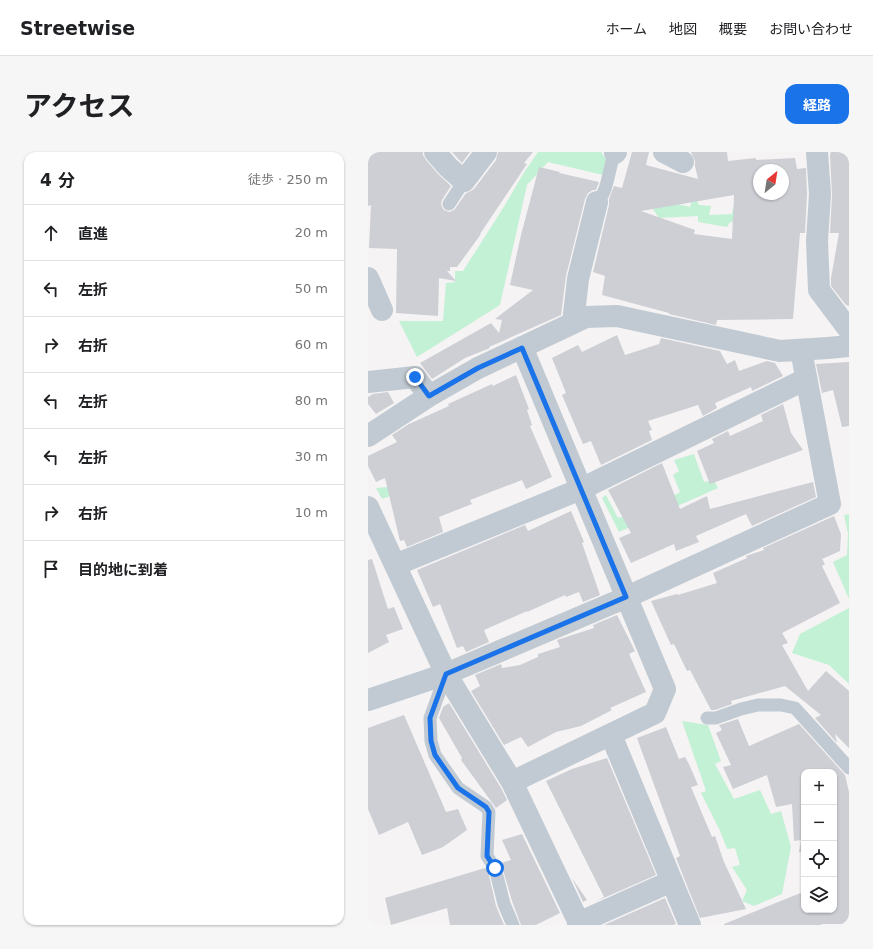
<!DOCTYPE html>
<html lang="ja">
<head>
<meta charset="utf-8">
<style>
  body { margin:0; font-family:"DejaVu Sans","Noto Sans JP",sans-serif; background:#f6f6f6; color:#202124 }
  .controls { position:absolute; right:12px; bottom:12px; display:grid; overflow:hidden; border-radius:8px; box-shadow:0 1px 3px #0004 }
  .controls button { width:36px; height:36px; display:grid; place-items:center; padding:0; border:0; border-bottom:1px solid #e0e0e0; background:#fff; color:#202124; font:20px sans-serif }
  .compass { position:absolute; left:385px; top:12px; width:36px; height:36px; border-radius:50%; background:#fff; box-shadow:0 1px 3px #0004; rotate:30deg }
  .stop { position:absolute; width:12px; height:12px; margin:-9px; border:3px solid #1a73e8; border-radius:50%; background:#fff }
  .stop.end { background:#1a73e8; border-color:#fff; box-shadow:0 1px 4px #0008 }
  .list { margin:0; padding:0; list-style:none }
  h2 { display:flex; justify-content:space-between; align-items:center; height:52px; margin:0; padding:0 16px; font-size:17px }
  h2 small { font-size:13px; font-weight:400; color:#757577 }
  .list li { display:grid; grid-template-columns:26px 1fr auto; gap:12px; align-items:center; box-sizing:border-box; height:56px; padding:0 16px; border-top:1px solid #e0e0e0 }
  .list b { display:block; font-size:15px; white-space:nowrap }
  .list em { font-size:13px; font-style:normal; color:#757577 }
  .icon { flex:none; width:22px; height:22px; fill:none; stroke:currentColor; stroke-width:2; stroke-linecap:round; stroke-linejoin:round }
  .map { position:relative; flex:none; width:481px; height:773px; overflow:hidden; border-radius:12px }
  header { display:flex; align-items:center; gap:24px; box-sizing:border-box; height:56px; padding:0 20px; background:#fff; border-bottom:1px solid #e0e0e0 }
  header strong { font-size:19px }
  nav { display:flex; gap:22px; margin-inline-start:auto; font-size:14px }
  .intro { display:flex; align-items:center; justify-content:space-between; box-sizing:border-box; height:96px; padding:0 24px }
  h1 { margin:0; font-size:28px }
  .button { padding:10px 18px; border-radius:12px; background:#1a73e8; color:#fff; font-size:14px; font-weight:700 }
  main { display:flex; gap:24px; padding:0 24px }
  aside { flex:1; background:#fff; border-radius:12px; box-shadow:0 1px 3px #0004 }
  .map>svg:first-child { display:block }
</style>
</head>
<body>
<header>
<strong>Streetwise</strong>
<nav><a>ホーム</a><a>地図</a><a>概要</a><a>お問い合わせ</a></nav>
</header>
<div class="intro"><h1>アクセス</h1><a class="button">経路</a></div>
<main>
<aside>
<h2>4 分<small>徒歩 · 250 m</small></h2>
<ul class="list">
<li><svg class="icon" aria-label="ahead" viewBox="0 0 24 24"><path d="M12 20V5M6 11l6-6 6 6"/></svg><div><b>直進</b></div><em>20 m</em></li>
<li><svg class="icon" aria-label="left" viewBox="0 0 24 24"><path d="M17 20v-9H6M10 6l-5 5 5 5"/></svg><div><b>左折</b></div><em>50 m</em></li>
<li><svg class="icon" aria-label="right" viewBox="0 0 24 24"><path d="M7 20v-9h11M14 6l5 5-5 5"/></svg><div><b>右折</b></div><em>60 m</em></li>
<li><svg class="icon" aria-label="left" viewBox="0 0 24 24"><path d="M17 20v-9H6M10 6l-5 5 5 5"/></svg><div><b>左折</b></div><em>80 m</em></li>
<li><svg class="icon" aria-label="left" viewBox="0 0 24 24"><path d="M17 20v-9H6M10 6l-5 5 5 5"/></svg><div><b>左折</b></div><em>30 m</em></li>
<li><svg class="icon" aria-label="right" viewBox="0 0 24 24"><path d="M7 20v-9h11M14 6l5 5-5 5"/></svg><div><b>右折</b></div><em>10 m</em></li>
<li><svg class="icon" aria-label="arrive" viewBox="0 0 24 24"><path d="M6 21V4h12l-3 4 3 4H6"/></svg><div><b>目的地に到着</b></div></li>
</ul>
</aside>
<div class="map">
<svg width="481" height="773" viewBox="0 0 481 773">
  <rect width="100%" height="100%" fill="#f5f3f3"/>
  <path fill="#c3f1d5" d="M170,0H233L238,7L235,23L180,10L159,33L132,153L49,205L31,169H75L78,131L87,130V119H95L137,53L155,22Z
    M326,42L331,53L343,54L341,63L364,62L365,56L393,55L396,69L362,70L359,75L330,70V64L291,66L276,44L322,55Z
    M326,302L336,330L346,328L350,336L251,380L234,346L238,343L250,366L262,362L266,366L312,340L305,323L311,319L306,308Z
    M21,335L45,336L14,347L8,336Z
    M481,362V447L465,410L479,403L480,382L476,363Z
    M481,456V532L461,513L424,501L432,482Z
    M314,569L340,573L353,609L347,612L366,647L392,638L403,662L413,659L423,695L414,742L386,754L374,749L379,738L364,715L372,713L367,696L359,697L352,679L333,641L338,639Z"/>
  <path fill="#cdcfd5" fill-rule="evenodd" d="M0,0H55V3L58,8L71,23L83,34L74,48L73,51L74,55L76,58L81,60L84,59L87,57L98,41L101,40L106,37L128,8L130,0H165L156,11L159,12L112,82H113L89,115H82V119H79L88,129L71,126L70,164L28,161L29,97L1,96L3,53L0,54Z
    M84,0H102L94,11Z
    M264,0H281L278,13L330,27L327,14V9L323,0H359L360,9L388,6V8L427,6L429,17L438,16L439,42L437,81H432L425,167L349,168L348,173L301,162V161L234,143L237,124L225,120L241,53V47L246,34L254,36ZM391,18H415V42H391ZM366,43L364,87L326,82L327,78L273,59Z
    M463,0H481V154L478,153L463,134V126L471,81H462L464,43L462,3Z
    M171,15L192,20L191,21L231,30L228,38H225L220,41L217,47L198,124L193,163L121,195L122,196L97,206L64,227L52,211L123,171L131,181L134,168L127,167L165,138L142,133L153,83Z
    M249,183L257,203L291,192L293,186L352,199L359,212L367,208L371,219L399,209L407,211L415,224L384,239L383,235L347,251L349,256L335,264L330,253L280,269L284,278L281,279L284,288L233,313L223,289L215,292L194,243L198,241L184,206L210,193L214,200Z
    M481,210V274L474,275L465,238L454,241L448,212Z
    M148,223L161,257L159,258L164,273L162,274L184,325L158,337L154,328L102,348L104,352L71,365L75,380L39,395L36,388L32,389L17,326L8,330L0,314V304L29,290L24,283L41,272L81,254L80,252L124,232L125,234Z
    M20,240L26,251L8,262L0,252V245L5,242Z
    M415,252L423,281L435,298L342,332L329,299L346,291L344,287L360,279L362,284L395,269L393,263Z
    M294,311L312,357L339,344L342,357L445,330L448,345L384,374L378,362L328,384L331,390L308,399L306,392L263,411L251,386L263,381L240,338Z
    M203,359L216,390L214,391L232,443L215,450L211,440L198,445L197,443L159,460V459L116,478L121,490L98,500L95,494L89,496L72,452L65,455L49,418L157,373L160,379Z
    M466,364L473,382L472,399L454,407L457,412L454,414L472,451L414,481L420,491L414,493L440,539L458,519L481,539V596L467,582L469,591L447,566L453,563L417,534L363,549L364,552L347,558H343L322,518L319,519L306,492L303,493L283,449L309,442L310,443L349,431L345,421L379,406L378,404L396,398L395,396Z
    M4,407L20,457L26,455L35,477L18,483L21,490L0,501V408Z
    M249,463L267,499L261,502L278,540L242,556L244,558L213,574L188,580L160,595L153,585L136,593L103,539L112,534L107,523L133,512L134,516L152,513L170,505V502L192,495L189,488L226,476L225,473Z
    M81,551L133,636L139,648L128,656L93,608L94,606L71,566L75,555Z
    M36,563L78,660L90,657L99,678L75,695L54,703L40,670L11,683L0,657V576Z
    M370,567L381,594L431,572L477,623L481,640V772H453V773H356V772L435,740L436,701L431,700L433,688L426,689L424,652L408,655L399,623L365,637L355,615L363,613L348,581L354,578L351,573ZM436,620H466V758H436Z
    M298,575L311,607L317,605L321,612L330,633L323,635L344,685L347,684L356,710L378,757L332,766L308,706L312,704L269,586Z
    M239,606L288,723L229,749L236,745L178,629L204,617Z
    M154,682L192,761L168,773H153L144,749L133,711L143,708L134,688Z
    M117,716L120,719L128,754L136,773H82L79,756L23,773L17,746Z
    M204,726L219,748L215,750Z
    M297,746L308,772L305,773H236Z"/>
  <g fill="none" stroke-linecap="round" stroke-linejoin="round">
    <path stroke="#c1cad2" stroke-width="13" d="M229,50C241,39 240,16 247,1
      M81,52L96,29
      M78,522L62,566L63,589L67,603L90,636L118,655L121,660L119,704L127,716L136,752L145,773
      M339,566H348L373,557L390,553H413L427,556L481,616"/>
    <path stroke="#c1cad2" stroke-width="22" d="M67,0L80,15L96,29L118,0
      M296,0L315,10
      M449,0L452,42L449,89L451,138L481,178
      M247,1L248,0
      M0,126L14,158
      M205,171L210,127L229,50
      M0,230L47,225L61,244
      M0,284L61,244L110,216L218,165L249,164L412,199L460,196L481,194
      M0,355L78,522L144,630L212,773
      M27,413L213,337L438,227
      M0,548L78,522L259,445L462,352L433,198
      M243,583L322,773
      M144,630L287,561L297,537L154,195
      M210,771L304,729"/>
  </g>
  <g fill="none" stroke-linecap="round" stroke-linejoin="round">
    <path stroke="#1a73e8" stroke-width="5" d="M47,225L61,244L110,216L154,196L258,445L78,522L62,566L63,589L67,603L90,636L118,655L121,660L119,704L127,716"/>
  </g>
</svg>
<div class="controls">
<button>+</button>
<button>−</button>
<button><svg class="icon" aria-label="locate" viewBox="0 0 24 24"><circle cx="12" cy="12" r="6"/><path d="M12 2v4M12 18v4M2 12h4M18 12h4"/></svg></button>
<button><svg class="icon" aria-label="layers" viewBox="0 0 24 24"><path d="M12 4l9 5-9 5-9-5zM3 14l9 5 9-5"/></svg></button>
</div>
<svg class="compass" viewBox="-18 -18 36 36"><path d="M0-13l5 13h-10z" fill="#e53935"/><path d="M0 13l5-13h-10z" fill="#757577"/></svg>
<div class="stop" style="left:127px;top:716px"></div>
<div class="stop end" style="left:47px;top:225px"></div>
</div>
</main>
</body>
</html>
